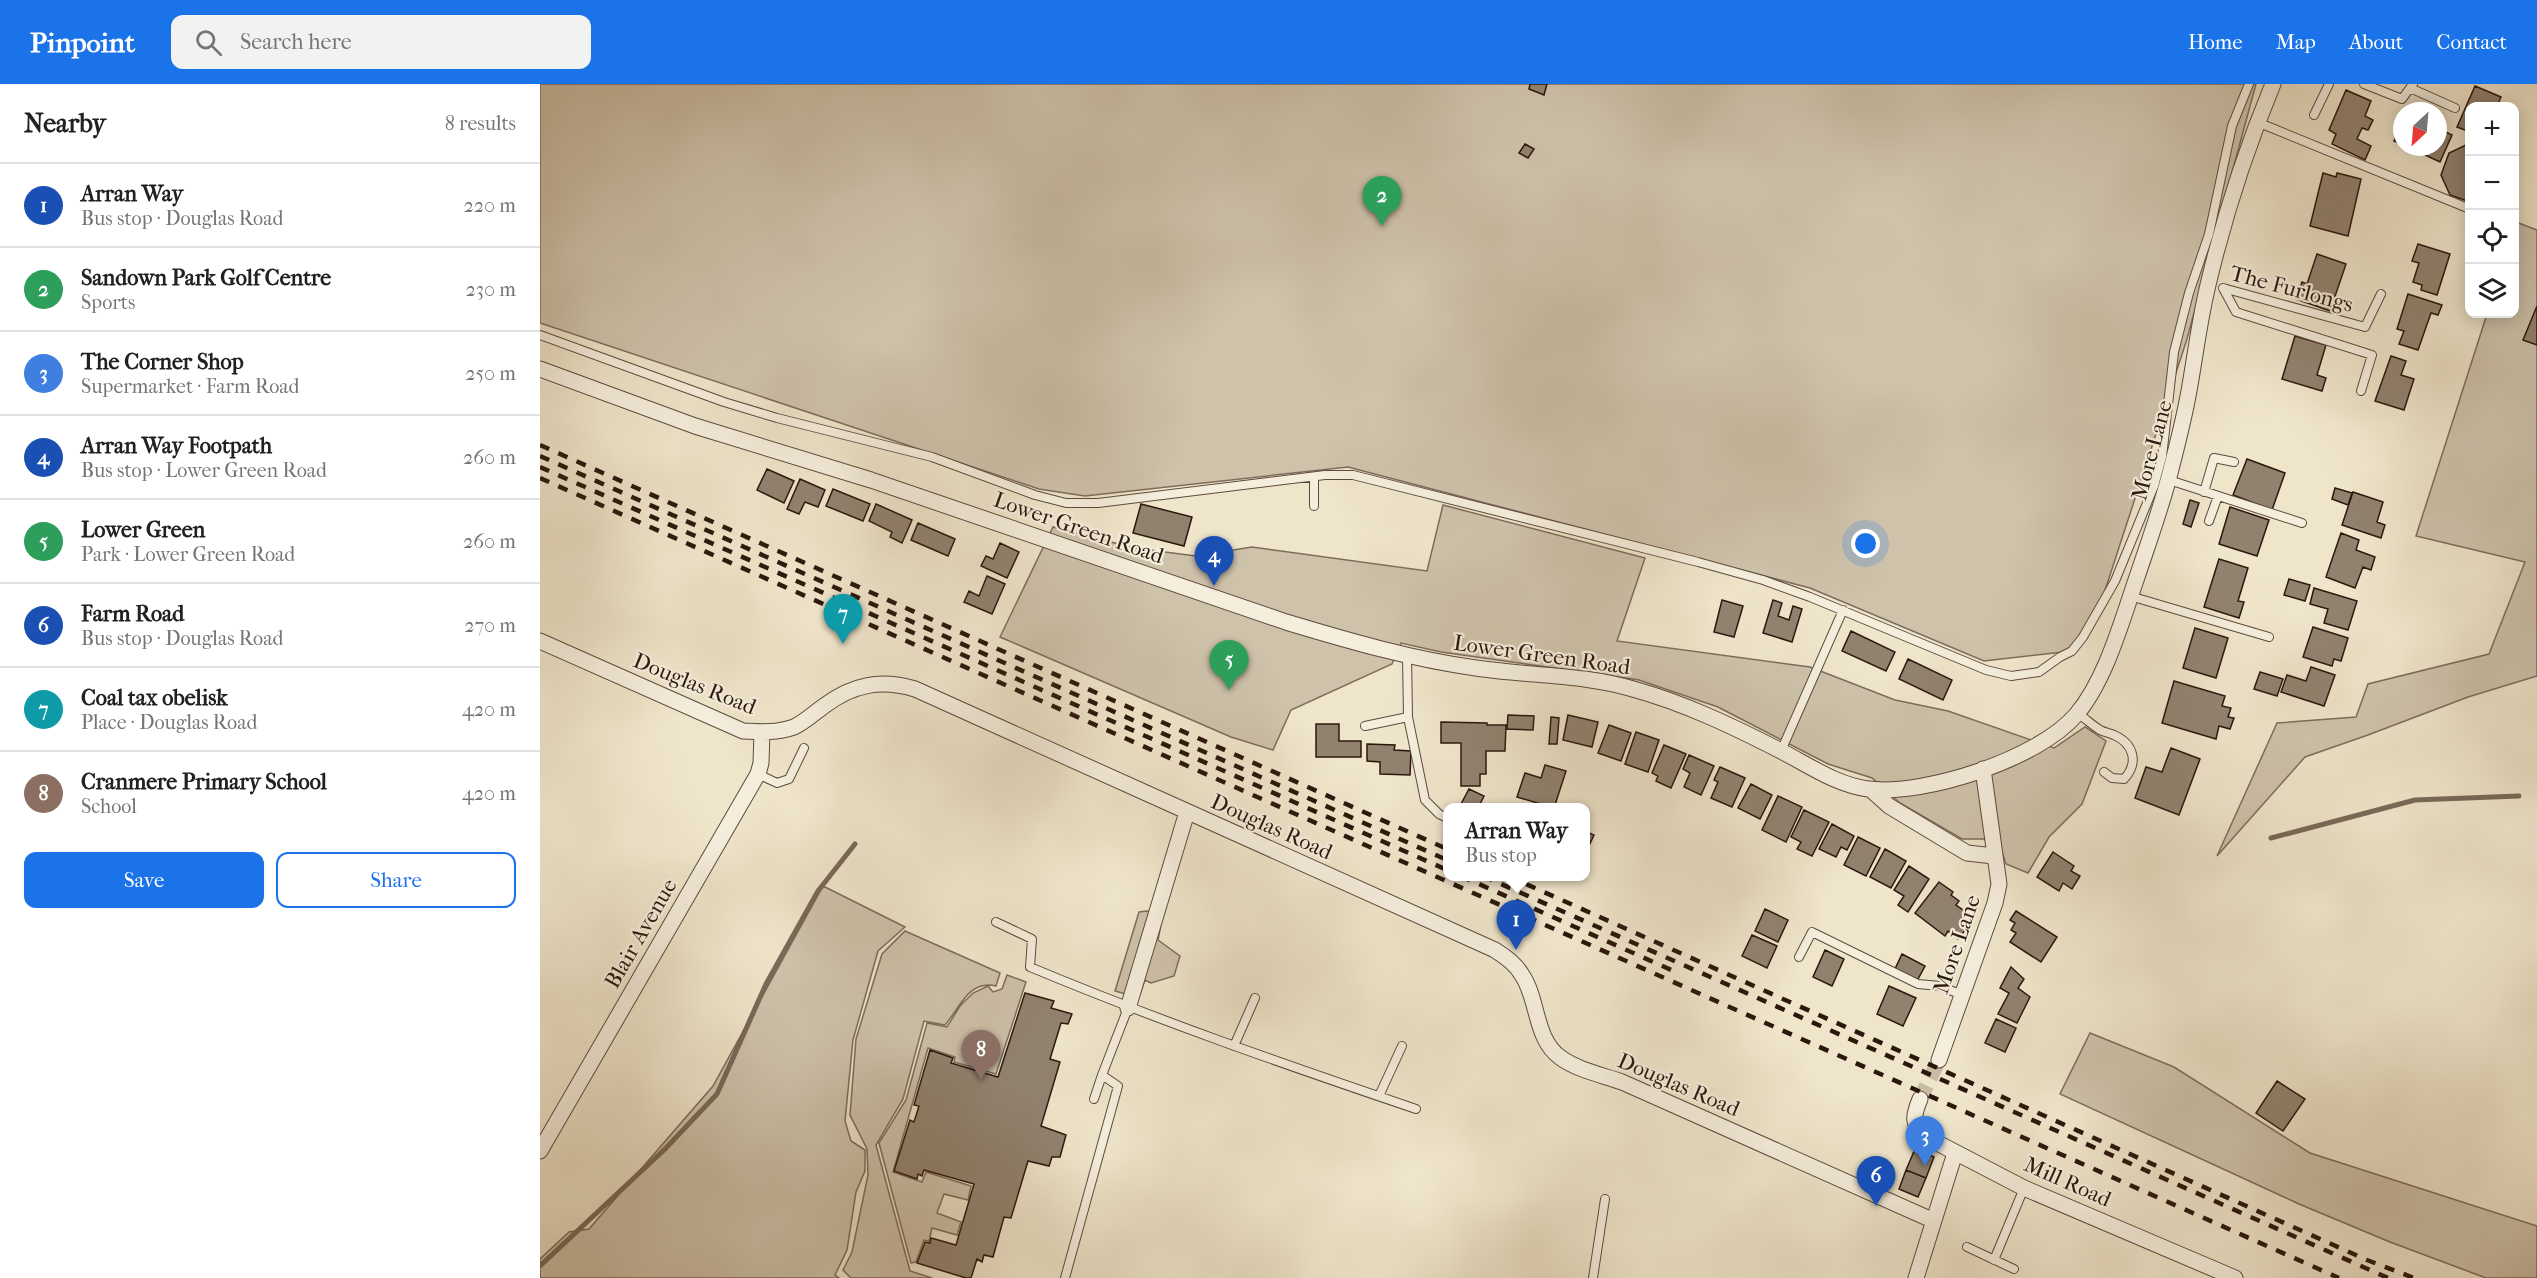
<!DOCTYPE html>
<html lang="en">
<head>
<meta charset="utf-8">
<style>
  body { margin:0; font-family:"IM FELL French Canon",serif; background:#f2f2f2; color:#202124 }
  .controls { position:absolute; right:18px; top:18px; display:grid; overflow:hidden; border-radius:12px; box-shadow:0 3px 15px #0003 }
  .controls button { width:54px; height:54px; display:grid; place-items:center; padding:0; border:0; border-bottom:2px solid #e0e0e0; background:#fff; color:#202124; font:30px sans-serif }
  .compass { position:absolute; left:1853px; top:18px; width:54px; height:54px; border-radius:50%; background:#fff; box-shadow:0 3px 15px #0003; rotate:206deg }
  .you { position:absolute; left:1326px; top:460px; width:21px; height:21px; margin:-15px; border:4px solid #fff; border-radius:50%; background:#1a73e8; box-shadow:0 0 0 9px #1a73e833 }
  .badge { display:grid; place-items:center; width:39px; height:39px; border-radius:50%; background:#1a73e8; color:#fff; font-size:20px; font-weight:700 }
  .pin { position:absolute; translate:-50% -50px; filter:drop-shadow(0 2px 3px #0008) }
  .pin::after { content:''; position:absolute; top:32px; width:21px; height:18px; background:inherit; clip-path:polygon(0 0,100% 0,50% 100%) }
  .popup { position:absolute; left:903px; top:719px; width:147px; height:78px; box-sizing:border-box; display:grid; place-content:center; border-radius:12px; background:#fff; filter:drop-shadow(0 2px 4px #0005); font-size:20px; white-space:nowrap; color:#757577 }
  .popup b { font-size:22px; color:#202124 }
  .popup::after { content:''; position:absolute; left:50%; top:100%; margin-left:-12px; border:12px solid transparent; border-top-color:#fff }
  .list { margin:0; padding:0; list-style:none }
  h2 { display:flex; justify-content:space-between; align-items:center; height:78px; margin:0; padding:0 24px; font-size:26px }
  h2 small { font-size:20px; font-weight:400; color:#757577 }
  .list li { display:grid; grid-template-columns:39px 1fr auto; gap:18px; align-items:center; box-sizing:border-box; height:84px; padding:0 24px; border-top:2px solid #e0e0e0 }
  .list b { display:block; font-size:22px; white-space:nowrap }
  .list p { margin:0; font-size:20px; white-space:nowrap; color:#757577 }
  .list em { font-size:20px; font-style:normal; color:#757577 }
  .actions { display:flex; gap:12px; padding:18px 24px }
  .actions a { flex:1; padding:14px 0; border:2px solid #1a73e8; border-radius:12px; text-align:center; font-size:21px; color:#1a73e8 }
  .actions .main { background:#1a73e8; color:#fff }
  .icon { flex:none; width:33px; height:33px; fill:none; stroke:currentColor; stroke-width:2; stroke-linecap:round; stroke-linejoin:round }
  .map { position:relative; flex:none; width:1997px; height:1194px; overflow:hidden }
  header { display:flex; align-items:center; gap:36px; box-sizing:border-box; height:84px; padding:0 30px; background:#1a73e8; color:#fff }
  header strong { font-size:28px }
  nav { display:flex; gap:33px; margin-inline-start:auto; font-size:21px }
  .search { width:420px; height:54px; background:#f2f2f2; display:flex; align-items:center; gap:15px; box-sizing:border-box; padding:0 21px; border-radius:12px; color:#757577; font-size:22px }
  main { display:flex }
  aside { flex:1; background:#fff }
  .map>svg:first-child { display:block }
</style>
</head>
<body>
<header>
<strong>Pinpoint</strong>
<div class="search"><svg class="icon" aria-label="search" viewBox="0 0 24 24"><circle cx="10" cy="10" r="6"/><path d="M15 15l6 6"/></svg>Search here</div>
<nav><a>Home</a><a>Map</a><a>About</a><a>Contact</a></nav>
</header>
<main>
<aside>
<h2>Nearby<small>8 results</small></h2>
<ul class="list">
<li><span class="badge" style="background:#1a4fb4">1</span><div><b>Arran Way</b><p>Bus stop · Douglas Road</p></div><em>220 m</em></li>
<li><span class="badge" style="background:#2e9e5b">2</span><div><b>Sandown Park Golf Centre</b><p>Sports</p></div><em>230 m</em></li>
<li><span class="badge" style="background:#3f7fe0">3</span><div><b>The Corner Shop</b><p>Supermarket · Farm Road</p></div><em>250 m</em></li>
<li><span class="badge" style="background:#1a4fb4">4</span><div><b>Arran Way Footpath</b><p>Bus stop · Lower Green Road</p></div><em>260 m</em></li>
<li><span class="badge" style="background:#2e9e5b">5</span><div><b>Lower Green</b><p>Park · Lower Green Road</p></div><em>260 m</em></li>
<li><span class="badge" style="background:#1a4fb4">6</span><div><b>Farm Road</b><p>Bus stop · Douglas Road</p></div><em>270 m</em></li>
<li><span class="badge" style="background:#0f9aa8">7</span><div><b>Coal tax obelisk</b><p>Place · Douglas Road</p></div><em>420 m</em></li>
<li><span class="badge" style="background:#8d6e63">8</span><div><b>Cranmere Primary School</b><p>School</p></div><em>420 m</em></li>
</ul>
<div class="actions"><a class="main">Save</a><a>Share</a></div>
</aside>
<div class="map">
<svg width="1997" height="1194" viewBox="0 0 1997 1194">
  <rect width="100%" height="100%" fill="#efe5cb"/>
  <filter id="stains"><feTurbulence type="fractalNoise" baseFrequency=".00333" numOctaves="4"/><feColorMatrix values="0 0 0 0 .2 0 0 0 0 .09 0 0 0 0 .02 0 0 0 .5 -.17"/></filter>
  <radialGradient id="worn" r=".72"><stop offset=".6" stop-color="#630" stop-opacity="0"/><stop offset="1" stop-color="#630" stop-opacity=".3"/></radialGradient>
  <path fill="#cec2ab" stroke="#7d6c5c" stroke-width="1.5" d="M0,0H1716L1647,255L1555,537L1532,567L1444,577L1270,504L808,383L545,412L499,405L0,239Z
    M1976,138L1997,146V592L1928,613L1828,651L1765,673L1677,772L1737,639L1816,633L1828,600L1949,570L1985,478L1876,452L1947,230H1974Z
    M903,421L1105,474L1077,557L1270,583L1355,616L1408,627L1514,664L1545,643L1566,657L1542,720L1509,753L1488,789L1466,780L1459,759L1443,755H1422L1360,719L1332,694L1288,680L1178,623L1099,596L901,568L861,559L852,580L751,626L733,666L691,653L460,553L513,443L594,464L656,472L712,463L887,487Z
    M283,802L365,843L338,867L313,956L305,1037L311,1057L325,1066V1087L316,1108L307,1166L295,1191L299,1194H0V1175L29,1148L49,1145L173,1002Z
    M607,827L622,835L618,856L640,872L634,892L611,899L605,896L600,910H586L575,907L599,828Z
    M365,847L460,889L456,902C429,895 419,925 405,941L384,937L363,1015L336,1061L370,1187L392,1194H311L303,1186L312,1168L328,1091L327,1065L310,1031L316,955L342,870Z
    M467,891L486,898L456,990L414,978L415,973L388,964L353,1088L382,1098L386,1088L431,1102L428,1116L404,1110L397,1129L421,1138L417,1151L392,1144L389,1157L384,1156L376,1178L371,1179L339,1059L366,1016L387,939L407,943L420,922L433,909L448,902L453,908L462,905Z
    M1550,949L1634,983L1770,1069L1997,1142V1194H1946L1850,1158L1759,1120L1520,1010Z"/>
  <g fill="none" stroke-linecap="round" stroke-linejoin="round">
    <path stroke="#796958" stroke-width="5" d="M1731,754L1875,716L1979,712
      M0,1182L125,1065L177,1010L226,900L278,807L315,760"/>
  </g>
  <path fill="#918270" stroke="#2c170d" stroke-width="1.5" d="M990,0H1007L1004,11L989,5Z
    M1935,2L1961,13L1957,22H1930V48L1917,43Z
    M1806,6L1831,17L1825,32L1833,36L1828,46L1822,44L1817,55L1831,62L1825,76L1792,60L1796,50L1789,46Z
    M1862,38V60L1854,57Z
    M1898,44L1912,51L1900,78L1868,63H1898Z
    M985,60L994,65L988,74L979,69Z
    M1928,60L1930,61V118L1910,111L1901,91L1909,69Z
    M1783,89L1796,93L1797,89L1821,95L1808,152L1770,142Z
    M1878,160L1910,170L1897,211L1881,206L1882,201L1873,198L1879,179L1872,177Z
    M1777,170L1806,180L1790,227L1756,215L1762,198L1767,200Z
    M1868,210L1902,221L1898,231L1891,229L1878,266L1859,260L1864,247L1857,245Z
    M1997,222V261L1983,256Z
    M1755,252L1786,261L1777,291L1786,294L1782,307L1742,295Z
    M1851,272L1866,277L1861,291L1874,295L1864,326L1835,317Z
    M1707,375L1745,389L1732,426L1693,411Z
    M227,385L254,397L244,419L217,406Z
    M260,395L285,406L278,423L265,418L259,430L247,425Z
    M1795,404L1812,409L1808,421L1792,415Z
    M293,405L330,420L323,437L286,422Z
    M1813,408L1843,418L1837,438L1845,441L1841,454L1802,441Z
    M1650,416L1659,419L1651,443L1643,440Z
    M336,420L372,436L362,459L350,453L352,448L329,437Z
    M601,420L652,433L644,462L593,449Z
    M1690,423L1729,436L1717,472L1679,460Z
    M378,439L415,455L408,472L371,456Z
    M1801,449L1819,456L1816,466L1835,473L1831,486L1823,483L1815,504L1786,493Z
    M460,459L479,468L467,494L441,482L446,472L453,475Z
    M1679,475L1708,484L1698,517L1704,518L1699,534L1664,523Z
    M447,492L465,500L452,530L424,518L429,507L439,512Z
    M1749,495L1770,501L1765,517L1744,511Z
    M1774,504L1817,517L1808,546L1784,539L1788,525L1770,520Z
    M1182,516L1203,522L1194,553L1174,548Z
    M1233,516L1242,519L1238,532L1249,536L1253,522L1262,525L1252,558L1223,549Z
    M1773,543L1808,554L1801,577L1794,575L1792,582L1763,573Z
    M1655,544L1688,554L1676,594L1643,584Z
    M1311,547L1355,568L1346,587L1302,567Z
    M1368,575L1412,596L1403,616L1359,595Z
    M1771,583L1795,591L1784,622L1741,608L1747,591L1766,597Z
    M1720,588L1743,595L1737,612L1714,605Z
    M1634,597L1685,612L1682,622L1691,624L1688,633L1694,634L1690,645L1679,642L1676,655L1622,639Z
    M968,631L994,632L993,646L967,645Z
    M1028,631L1058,638L1052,663L1023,656Z
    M1011,633L1019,634L1017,660H1009Z
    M901,638L947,639V641H966L965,667H946V690H940V702H921V659H901Z
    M776,640H799V657H821V673H776Z
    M1069,641L1091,649L1081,677L1058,669Z
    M1096,648L1119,656L1108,688L1085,680Z
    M827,660L855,661L854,666L871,667L870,691L840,690V678L827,677Z
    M1124,661L1146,670L1131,704L1116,697L1118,692L1112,689Z
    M1631,664L1660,675L1639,731L1595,714L1606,683L1622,688Z
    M1149,671L1174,682L1161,711L1144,703L1150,689L1143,685Z
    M1005,681L1026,687L1014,724L977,713L985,689L1001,694Z
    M1180,683L1205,694L1192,723L1171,714L1178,698L1174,696Z
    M1211,700L1232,711L1220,735L1198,724Z
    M929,705L944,712L938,724H927L921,720Z
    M1238,712L1262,723L1246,758L1222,746Z
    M1264,726L1289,738L1272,772L1257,765L1261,758L1251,753Z
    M1292,740L1314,752L1307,766L1301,763L1296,773L1279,765Z
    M1045,747L1054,751L1045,770Z
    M1318,753L1340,764L1326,792L1304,781Z
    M1345,765L1366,777L1351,804L1330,793Z
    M1513,768L1534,782L1531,787L1540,792L1532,805L1523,799L1519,807L1497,793Z
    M1369,782L1389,795L1368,828L1358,821L1364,812L1354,806Z
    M1399,798L1413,808L1411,811L1419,817L1416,821L1426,828L1419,838L1427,844L1418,855L1408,847L1405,852L1375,829Z
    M1225,825L1248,836L1238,858L1215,847Z
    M1476,827L1517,853L1501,878L1470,858L1476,849L1471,846L1475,839L1470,836Z
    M1212,851L1237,862L1227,884L1202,872Z
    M1285,866L1304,875L1292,902L1273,893Z
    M1362,870L1385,882L1377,897L1355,885Z
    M1471,883L1484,895L1478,904L1490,913L1477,939L1458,930L1469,909L1460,904Z
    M1349,902L1376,914L1363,942L1337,930Z
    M485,909L514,917L511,924L532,930L528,940L521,939L510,975L520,978L501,1042L526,1051L520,1073H512L509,1082L488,1077L471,1134L464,1133L453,1173L444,1171L442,1178L437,1175L431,1194H426L377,1179L385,1158L390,1159L391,1154L416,1161L434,1100L384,1086L382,1092L378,1090L377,1095L354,1087L370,1036L374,1038L379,1022L374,1021L390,966L413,974L411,979L458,993Z
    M1456,935L1476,944L1465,968L1445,959Z
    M1737,997L1765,1015L1743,1047L1716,1029Z
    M1375,1065L1394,1073L1386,1094L1366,1086Z
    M1366,1086L1386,1094L1378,1113L1359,1105Z"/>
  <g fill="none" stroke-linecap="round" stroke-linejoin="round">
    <path stroke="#c8bca5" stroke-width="15" stroke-dasharray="15 8" stroke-linecap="butt" d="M1380,1015L1399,976"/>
    <g stroke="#5d4a3c" stroke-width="10">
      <path id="lane" d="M1824,0L1862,15L1873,0
        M1870,4L1915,24
        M1774,31L1789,0
        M1717,38L1930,125
        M1683,204L1696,228L1832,271L1821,307
        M1683,204L1825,243L1841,210
        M0,251L184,318L237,334L392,373L495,411L526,419H558L785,391H813L1158,478L1223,496L1270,513L1446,586L1471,592L1499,588L1520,573L1532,567L1543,553L1575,497L1614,402L1622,373L1634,268L1649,209L1669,150L1692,42L1709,0
        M1629,396L1762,439
        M1664,408L1674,374L1694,378
        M774,422V394
        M1669,437L1678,412
        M1590,512L1729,553
        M867,572L868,633L885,716L899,730L907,734
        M1537,629C1545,634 1552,641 1560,646C1564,648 1569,649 1574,651C1594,660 1599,679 1584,695L1572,694L1564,688
        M825,642L868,633
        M1241,667L1303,526
        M218,690L237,699L249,695L264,664
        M456,838L492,855L490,883C617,936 746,981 876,1025
        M1259,873L1272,848L1378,900L1400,902L1422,911
        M694,962L715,914
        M839,1012L862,962
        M554,1015L562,991
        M1427,1163L1474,1185
        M1454,1176L1484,1104
        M525,1194L578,1002L562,991L588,924
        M1053,1194L1065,1115"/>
    </g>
    <g stroke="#5d4a3c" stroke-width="17">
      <path id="street" d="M0,285L155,342L331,396L746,538C809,557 871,575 936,584C989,592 1042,590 1093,605C1144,619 1192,642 1239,666C1267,680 1296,701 1328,705C1385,712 1498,675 1536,631C1566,596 1582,536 1597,493C1608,460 1620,427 1629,393C1636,366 1643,339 1648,312C1655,275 1659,238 1668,201C1684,133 1706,65 1733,0
        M0,557L203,647C221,648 237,649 254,643C265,638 274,629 284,622C313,600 341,595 375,605L955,866C965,873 975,879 982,891C999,916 994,955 1021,974C1038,986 1062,991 1082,998L1392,1136
        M1330,705L1349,722L1427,769L1454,772
        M588,924L647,728
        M1399,976L1455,819L1459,800L1443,685
        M1380,1015C1373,1032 1371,1040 1386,1053L1484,1104L1695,1194
        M0,1067L218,690L221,679L222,648
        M1376,1194L1415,1069"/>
    </g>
    <use href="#lane" stroke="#f5eedd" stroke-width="8"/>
    <use href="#street" stroke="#f5eedd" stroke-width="15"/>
    <path stroke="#2c170d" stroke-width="4.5" stroke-dasharray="10 10" stroke-linecap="butt" d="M0,361L907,765
      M0,372L907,776
      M0,383L907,786
      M0,394L1799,1194
      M921,792L1138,889
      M943,792L1848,1194
      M968,792L1827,1176L1874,1194"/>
  </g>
  <g text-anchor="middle" stroke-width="4.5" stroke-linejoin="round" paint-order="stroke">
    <g font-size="22" fill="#2c170d" stroke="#f5eedd">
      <text transform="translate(1752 204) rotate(15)" y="8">The Furlongs</text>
      <text transform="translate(1611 366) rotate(-75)" y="8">More Lane</text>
      <text transform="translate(539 443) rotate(19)" y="8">Lower Green Road</text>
      <text transform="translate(1002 570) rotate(8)" y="8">Lower Green Road</text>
      <text transform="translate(155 599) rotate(22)" y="8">Douglas Road</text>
      <text transform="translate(732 742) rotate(24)" y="8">Douglas Road</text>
      <text transform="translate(100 849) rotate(-60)" y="8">Blair Avenue</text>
      <text transform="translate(1416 860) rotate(-71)" y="8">More Lane</text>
      <text transform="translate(1139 1000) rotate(23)" y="8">Douglas Road</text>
      <text transform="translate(1528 1097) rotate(24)" y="8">Mill Road</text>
    </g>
  </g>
  <rect width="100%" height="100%" filter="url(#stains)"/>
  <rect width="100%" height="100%" fill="url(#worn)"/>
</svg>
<div class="controls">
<button>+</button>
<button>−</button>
<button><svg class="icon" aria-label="locate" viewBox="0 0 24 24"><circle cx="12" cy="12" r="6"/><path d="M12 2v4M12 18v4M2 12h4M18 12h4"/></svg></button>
<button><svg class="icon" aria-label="layers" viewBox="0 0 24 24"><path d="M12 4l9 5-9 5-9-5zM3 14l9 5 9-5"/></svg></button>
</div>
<svg class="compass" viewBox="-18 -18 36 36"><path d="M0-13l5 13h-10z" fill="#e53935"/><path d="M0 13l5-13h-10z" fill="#757577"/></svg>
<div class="you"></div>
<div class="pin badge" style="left:976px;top:866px;background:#1a4fb4">1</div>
<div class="popup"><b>Arran Way</b>Bus stop</div>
<div class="pin badge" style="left:842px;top:142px;background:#2e9e5b">2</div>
<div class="pin badge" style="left:1385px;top:1082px;background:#3f7fe0">3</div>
<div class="pin badge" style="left:674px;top:502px;background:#1a4fb4">4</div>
<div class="pin badge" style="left:689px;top:606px;background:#2e9e5b">5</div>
<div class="pin badge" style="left:1336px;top:1122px;background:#1a4fb4">6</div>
<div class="pin badge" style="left:303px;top:560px;background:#0f9aa8">7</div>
<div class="pin badge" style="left:441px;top:996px;background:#8d6e63">8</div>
</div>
</main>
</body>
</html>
